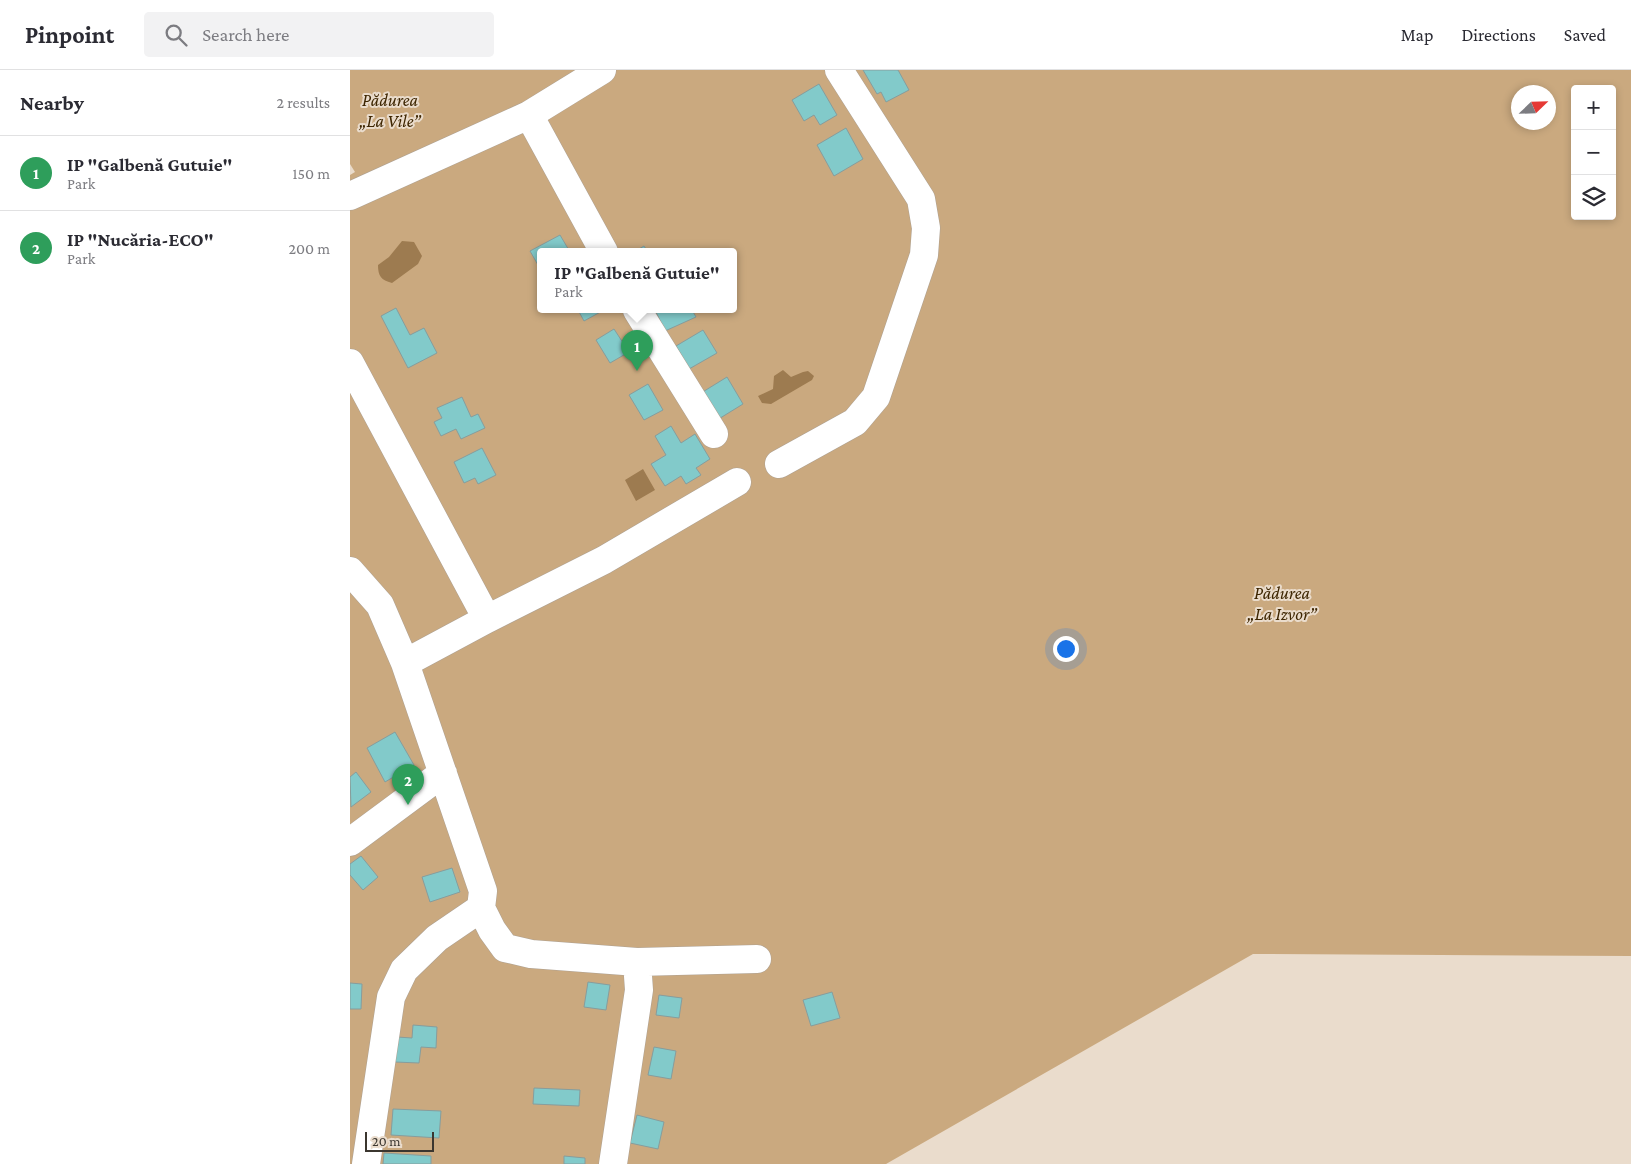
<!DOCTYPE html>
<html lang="en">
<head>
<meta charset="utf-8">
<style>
  body { margin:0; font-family:"Crimson Pro",serif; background:#f2f2f3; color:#2b2b33 }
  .controls { position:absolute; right:15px; top:15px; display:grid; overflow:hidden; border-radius:5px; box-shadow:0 2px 8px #0003 }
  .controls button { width:45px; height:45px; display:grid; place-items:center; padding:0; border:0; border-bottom:1px solid #e1e1e2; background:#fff; color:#2b2b33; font:25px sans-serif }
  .compass { position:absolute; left:1161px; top:15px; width:45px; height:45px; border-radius:50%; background:#fff; box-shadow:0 2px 8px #0003; rotate:67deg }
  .scale { position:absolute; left:15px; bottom:12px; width:69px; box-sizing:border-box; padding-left:5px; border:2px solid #3b362f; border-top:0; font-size:14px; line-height:18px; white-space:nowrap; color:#3b362f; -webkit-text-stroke:4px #eadccc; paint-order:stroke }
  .you { position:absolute; left:715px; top:578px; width:18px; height:18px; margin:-12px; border:4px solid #fff; border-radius:50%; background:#1a73e8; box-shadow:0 0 0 8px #1a73e833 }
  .badge { display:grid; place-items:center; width:32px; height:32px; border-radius:50%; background:#0f766e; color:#fff; font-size:16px; font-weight:700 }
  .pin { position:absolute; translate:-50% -41px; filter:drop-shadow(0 1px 2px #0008) }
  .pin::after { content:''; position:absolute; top:26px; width:18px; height:15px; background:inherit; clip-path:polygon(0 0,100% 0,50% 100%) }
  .popup { position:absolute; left:187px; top:178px; width:200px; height:65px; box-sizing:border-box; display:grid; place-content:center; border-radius:5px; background:#fff; filter:drop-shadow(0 1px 4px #0005); font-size:16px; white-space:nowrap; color:#7c7c81 }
  .popup b { font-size:19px; color:#2b2b33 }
  .popup::after { content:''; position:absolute; left:50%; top:100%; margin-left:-10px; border:10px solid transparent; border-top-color:#fff }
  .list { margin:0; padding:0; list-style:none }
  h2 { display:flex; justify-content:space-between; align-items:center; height:65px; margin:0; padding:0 20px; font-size:21px }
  h2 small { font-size:16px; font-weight:400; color:#7c7c81 }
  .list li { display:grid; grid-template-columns:32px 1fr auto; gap:15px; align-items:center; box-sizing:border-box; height:75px; padding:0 20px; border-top:1px solid #e1e1e2 }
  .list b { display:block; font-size:19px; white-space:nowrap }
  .list p { margin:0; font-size:16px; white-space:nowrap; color:#7c7c81 }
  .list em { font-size:16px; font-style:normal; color:#7c7c81 }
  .icon { flex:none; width:28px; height:28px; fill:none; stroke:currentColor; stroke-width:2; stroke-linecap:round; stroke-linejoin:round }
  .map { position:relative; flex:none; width:1281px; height:1094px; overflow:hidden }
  header { display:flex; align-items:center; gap:30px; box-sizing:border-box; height:70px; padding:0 25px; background:#fff; border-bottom:1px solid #e1e1e2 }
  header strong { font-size:24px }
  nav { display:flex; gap:28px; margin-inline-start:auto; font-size:18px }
  .search { width:350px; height:45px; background:#f2f2f3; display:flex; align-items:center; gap:12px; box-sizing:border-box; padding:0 18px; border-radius:5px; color:#7c7c81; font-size:19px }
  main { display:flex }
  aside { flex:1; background:#fff }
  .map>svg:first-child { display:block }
</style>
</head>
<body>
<header>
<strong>Pinpoint</strong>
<div class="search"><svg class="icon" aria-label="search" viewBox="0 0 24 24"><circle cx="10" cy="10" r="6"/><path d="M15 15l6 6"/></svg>Search here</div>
<nav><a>Map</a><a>Directions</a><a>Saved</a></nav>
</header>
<main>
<aside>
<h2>Nearby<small>2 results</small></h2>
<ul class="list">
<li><span class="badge" style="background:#2e9e5b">1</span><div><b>IP &quot;Galbenă Gutuie&quot;</b><p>Park</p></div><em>150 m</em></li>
<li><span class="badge" style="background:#2e9e5b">2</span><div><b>IP &quot;Nucăria-ECO&quot;</b><p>Park</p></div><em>200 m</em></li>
</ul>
</aside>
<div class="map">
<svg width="1281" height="1094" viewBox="0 0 1281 1094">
  <rect width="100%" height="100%" fill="#eadccc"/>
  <path fill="#caa97f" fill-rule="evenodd" d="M0,0H1281V886L903,884L536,1094H0V105L5,102L0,94ZM1225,19H1262V146H1225ZM1168,22H1198V52H1168ZM191,182H383V240H191Z"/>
  <path fill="#9d7b50" d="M52,171L64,172L72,186L68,194L42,213C31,210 28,206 28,195L39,187Z
    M433,300L441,307L453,302L458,301L464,306L462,310L421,334L412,333L408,326L423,319L424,306Z
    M293,399L305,420L286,431L275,410Z"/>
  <path fill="#82caca" stroke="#869d9d" d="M513,0H548L559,20L536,32L531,22L527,24Z
    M469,14L487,45L470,55L464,45L454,51L442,30Z
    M496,58L513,89L484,106L467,75Z
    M210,165L220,182H191V193L188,195L180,181Z
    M294,176L298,182H284Z
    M46,238L60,265L74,258L87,283L58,298L31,246Z
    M228,240H254L234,251Z
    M305,240H342L346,247L315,261Z
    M264,259L279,282L260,293L246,270Z
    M353,260L367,283L339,299L326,276Z
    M377,307L393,334L367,350L351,323Z
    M298,314L313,340L294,350L279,325Z
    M112,327L121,347L128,344L135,358L111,369L106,359L91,366L84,352L92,348L87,338Z
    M321,356L331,373L345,364L360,389L346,398L351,405L336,414L331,406L315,416L301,394L316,385L305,366Z
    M132,378L146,405L128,414L125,408L114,413L104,392Z
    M45,662L64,695L35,712L17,678Z
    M6,702L21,722L1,737L0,707Z
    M11,786L28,807L13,820L0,805V794Z
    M102,798L110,822L80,832L72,807Z
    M238,912L260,915L256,940L234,937Z
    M0,913L12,914L11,939H0Z
    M482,922L490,948L461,956L453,930Z
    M309,925L332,928L329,948L306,945Z
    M63,955L87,957L86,978L71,977L69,993L45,992L47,967L62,968Z
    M304,977L326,981L321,1009L298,1005Z
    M184,1018L230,1020L229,1036L183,1034Z
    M43,1039L91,1041L89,1068L41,1065Z
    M287,1045L314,1052L308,1079L280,1073Z
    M34,1083L81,1086V1094H33Z
    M214,1086L235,1088V1094H214Z"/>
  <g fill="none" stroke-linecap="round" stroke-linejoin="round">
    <g stroke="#aea192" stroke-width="29">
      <path id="minor" d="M179,45L254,182
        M0,126L179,45L252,0
        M287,240L364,364
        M0,293L137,549
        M429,394L505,352L526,327L574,185L576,158L571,129L489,0
        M0,501L30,535L55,593L133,821L131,838L87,868L54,900L41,927L16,1094
        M55,593L137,549L254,490L387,412
        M0,772L93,703
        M131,838L142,860L155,878L181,884L287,892L407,889
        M263,1094L289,920L287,892"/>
    </g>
    <use href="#minor" stroke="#fff" stroke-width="28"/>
  </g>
  <g text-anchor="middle" stroke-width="4" stroke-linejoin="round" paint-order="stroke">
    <g font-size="18" font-style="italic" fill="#3d2500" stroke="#eadccc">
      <text x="40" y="36">Pădurea<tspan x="40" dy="21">„La Vile”</tspan></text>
      <text x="932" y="529">Pădurea<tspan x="932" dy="21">„La Izvor”</tspan></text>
    </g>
  </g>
</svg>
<div class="controls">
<button>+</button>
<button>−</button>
<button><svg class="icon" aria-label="layers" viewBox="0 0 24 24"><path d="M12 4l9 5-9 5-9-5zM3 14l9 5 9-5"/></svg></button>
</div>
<svg class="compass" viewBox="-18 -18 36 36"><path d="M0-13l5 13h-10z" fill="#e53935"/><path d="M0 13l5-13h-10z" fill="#7c7c81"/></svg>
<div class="scale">20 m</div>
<div class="you"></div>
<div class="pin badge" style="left:287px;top:301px;background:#2e9e5b">1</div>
<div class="popup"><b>IP &quot;Galbenă Gutuie&quot;</b>Park</div>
<div class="pin badge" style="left:58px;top:735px;background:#2e9e5b">2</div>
</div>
</main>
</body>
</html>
